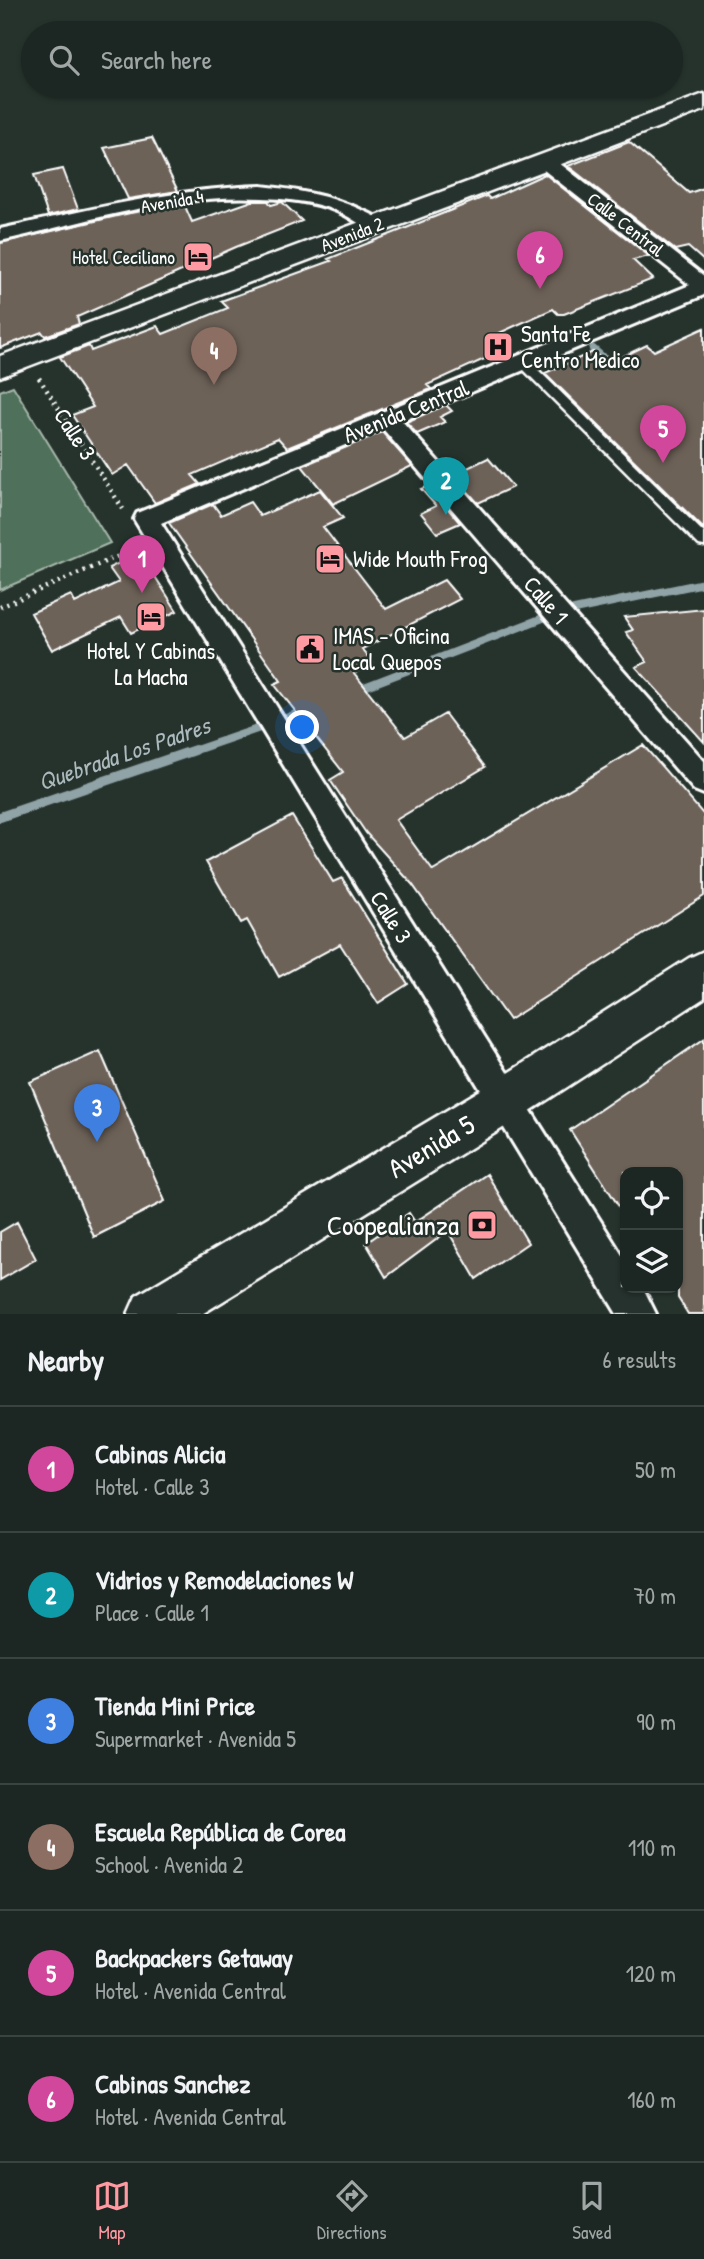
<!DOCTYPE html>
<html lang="en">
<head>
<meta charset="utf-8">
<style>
  body { margin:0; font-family:"Patrick Hand",sans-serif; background:#252e2a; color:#f1f3f6 }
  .controls { position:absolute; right:21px; bottom:21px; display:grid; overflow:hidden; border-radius:14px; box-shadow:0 2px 5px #0004 }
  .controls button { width:63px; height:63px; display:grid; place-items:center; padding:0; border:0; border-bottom:2px solid #3a4340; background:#1c2622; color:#f1f3f6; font:35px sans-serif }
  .you { position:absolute; left:303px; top:728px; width:24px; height:24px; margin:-18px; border:5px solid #fff; border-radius:50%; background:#1a73e8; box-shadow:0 0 0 10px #1a73e833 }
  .badge { display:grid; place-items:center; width:46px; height:46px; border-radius:50%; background:#ff9aa2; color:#fff; font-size:23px; font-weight:700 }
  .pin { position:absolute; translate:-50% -58px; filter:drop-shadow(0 2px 4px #0008) }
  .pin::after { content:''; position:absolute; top:37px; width:24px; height:21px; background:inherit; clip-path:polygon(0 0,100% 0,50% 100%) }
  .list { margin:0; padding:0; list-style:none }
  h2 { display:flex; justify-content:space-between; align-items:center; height:91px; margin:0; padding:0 28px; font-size:30px }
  h2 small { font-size:23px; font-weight:400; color:#a0a5a5 }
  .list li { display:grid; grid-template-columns:46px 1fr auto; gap:21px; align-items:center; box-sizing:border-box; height:126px; padding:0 28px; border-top:2px solid #3a4340 }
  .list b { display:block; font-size:26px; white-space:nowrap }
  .list p { margin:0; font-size:23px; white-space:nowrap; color:#a0a5a5 }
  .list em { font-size:23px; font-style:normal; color:#a0a5a5 }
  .icon { flex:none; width:38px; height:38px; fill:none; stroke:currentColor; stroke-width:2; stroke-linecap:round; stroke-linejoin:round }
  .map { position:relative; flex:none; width:704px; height:1314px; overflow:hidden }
  .search { position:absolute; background:#1c2622; box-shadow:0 2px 5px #0004; left:21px; right:21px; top:21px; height:77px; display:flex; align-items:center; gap:18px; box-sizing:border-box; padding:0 24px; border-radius:38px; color:#a0a5a5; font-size:26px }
  .sheet { height:847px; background:#1c2622 }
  nav { display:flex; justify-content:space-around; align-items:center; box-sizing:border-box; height:98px; border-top:2px solid #3a4340; background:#1c2622; font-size:19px; color:#a0a5a5 }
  nav a { display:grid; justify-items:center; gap:4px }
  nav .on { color:#ff9aa2 }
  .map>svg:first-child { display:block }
</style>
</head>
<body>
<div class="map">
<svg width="704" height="1314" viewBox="0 0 704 1314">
  <rect width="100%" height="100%" fill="#26332d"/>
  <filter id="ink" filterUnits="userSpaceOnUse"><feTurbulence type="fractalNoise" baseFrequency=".0143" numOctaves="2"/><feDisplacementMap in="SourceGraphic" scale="14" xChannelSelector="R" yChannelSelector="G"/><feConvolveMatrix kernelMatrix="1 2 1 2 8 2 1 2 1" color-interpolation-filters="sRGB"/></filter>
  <g filter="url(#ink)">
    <path fill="#4f705a" stroke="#a7b8ac" stroke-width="2" d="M13,386L110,543L0,590V391Z"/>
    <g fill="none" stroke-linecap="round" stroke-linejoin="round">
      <path stroke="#90a3a7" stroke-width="8" d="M593,349L618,371
        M574,610L704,583
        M354,691L543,618
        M284,719L305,710
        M190,752L260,728"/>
      <path stroke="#90a3a7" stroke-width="10" d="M0,817L195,750"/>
    </g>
    <path fill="#6d6259" stroke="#fff" stroke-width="2" d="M152,138L178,191L128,199L104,148Z
      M629,142L689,193L704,188V261L688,247L675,250L568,166Z
      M63,169L78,209L48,216L34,175Z
      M545,174L649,256L633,260L653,279L564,314H558L553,309L488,338L500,352L427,385L431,389L287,448L278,438L192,475L200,484L155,503L128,465L112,475L72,415L93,407L60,357L89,346L91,351L157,326L163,334L228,308L221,301L331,261L328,259L487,196L490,199Z
      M252,201H268L271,205L282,202L302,221L236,247L77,317L79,324L45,336L42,332L0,348V243L130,213L184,204L192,222Z
      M704,328V529L545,373L593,352L607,364L647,345L654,351Z
      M446,405L452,411L440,417L445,422L417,434L406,422Z
      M382,432L412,466L333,504L302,466Z
      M488,458L513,487L478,503L453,475Z
      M429,486L460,523L437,533L421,513L436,506L421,489Z
      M320,490L343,518L323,527L386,609L444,580L460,599L362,649L373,663L354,673L405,737L445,714L485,767L396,820L433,871L643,745L704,815V896L509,1020L412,884L366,833L330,780L343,772L274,684L281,681L169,523L213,504L221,515L250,502L260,516Z
      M140,553L177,611L131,633L121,617L52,650L31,613L71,595L75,603L119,582L109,568Z
      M704,609V742L636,667L647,662L626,632L633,630L624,617Z
      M292,816L333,882L342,878L408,984L378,1003L340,944L279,977L247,920L241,923L206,862Z
      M704,1039V1314H688L678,1298V1172H625V1216L570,1130Z
      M100,1051L165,1201L94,1237L30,1082Z
      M487,1174L528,1243L476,1279L448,1231L386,1277L366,1243L409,1213L415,1222Z
      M17,1222L36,1259L0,1280V1232Z"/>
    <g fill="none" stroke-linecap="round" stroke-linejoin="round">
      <g stroke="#fff" stroke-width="5">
        <path id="lane" d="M524,359L528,360L704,533V546L699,545L520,366L518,363Z"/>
      </g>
      <g stroke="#fff" stroke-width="6">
        <path id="street" d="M547,157L554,159L704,276V295L402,421L704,761V794L694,790L383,429L161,523L625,1260V1288H643L656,1314H617L134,519L137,513L690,285L540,167L538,163Z
          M261,186C308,191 342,198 384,221L387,225L384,229C370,233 358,222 345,215C321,202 290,199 262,198C174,193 85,222 0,241V229C87,210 172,189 261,186Z"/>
      </g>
      <g stroke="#fff" stroke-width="5">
        <path id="secondary" d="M704,94V110L0,377V356Z
          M704,951V998L521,1117L202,1314H128L136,1296L489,1085L689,958Z"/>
      </g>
      <path stroke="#fff" stroke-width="4.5" stroke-dasharray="2 5" stroke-linecap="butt" d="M39,378L123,509
        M0,607L135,549"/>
      <use href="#lane" fill="#26332d" fill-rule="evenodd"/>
      <use href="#street" fill="#26332d" fill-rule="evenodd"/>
      <use href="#secondary" fill="#26332d" fill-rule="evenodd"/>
    </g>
  </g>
  <defs>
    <g id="hotel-square" transform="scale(1.575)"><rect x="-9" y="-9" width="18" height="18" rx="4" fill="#ff9aa2" stroke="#26332d"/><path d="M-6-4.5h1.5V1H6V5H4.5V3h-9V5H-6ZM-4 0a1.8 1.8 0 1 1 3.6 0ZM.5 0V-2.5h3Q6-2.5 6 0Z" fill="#111"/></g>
    <g id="hospital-square" transform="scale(1.575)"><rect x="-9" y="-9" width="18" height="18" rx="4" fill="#ff9aa2" stroke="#26332d"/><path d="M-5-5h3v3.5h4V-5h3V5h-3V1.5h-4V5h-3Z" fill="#111"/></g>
    <g id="civic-square" transform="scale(1.575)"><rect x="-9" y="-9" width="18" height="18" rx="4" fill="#ff9aa2" stroke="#26332d"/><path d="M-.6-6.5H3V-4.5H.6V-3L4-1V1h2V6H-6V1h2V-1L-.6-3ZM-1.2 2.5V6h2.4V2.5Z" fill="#111"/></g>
    <g id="bank-square" transform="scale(1.575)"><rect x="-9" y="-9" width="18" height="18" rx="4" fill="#ff9aa2" stroke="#26332d"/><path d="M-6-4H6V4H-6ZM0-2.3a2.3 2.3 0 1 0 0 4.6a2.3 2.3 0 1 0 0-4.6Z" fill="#111"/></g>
  </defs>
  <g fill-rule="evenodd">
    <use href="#hotel-square" x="198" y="257"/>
    <use href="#hospital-square" x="498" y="347"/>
    <use href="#hotel-square" x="330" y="559"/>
    <use href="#hotel-square" x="151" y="617"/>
    <use href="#civic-square" x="310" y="649"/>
    <use href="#bank-square" x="482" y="1225"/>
  </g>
  <g text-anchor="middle" stroke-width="5" stroke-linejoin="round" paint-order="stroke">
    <g font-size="19" fill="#fff" stroke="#26332d">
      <text transform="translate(172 201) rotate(-10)" y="7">Avenida 4</text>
      <text transform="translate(626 224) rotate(38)" y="7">Calle Central</text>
      <text transform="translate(352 234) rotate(-21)" y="7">Avenida 2</text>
    </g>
    <g font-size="19" fill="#fff" stroke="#26332d" text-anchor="end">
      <text x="175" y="264">Hotel Ceciliano</text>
    </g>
    <g font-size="23" fill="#fff" stroke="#26332d" text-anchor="start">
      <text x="521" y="342">Santa Fe<tspan x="521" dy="26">Centro Medico</tspan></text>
      <text x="353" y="567">Wide Mouth Frog</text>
      <text x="333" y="644">IMAS - Oficina<tspan x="333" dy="26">Local Quepos</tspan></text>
      <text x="151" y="659" text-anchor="middle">Hotel Y Cabinas<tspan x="151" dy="26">La Macha</tspan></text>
    </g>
    <g font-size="23" fill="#fff" stroke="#26332d">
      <text transform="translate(406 411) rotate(-22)" y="8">Avenida Central</text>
      <text transform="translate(75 434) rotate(57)" y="8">Calle 3</text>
      <text transform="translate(546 600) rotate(49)" y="8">Calle 1</text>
      <text transform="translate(391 917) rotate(58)" y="8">Calle 3</text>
    </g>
    <g font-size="24" font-style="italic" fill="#acbabd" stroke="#26332d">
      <text transform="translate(124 754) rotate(-19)" y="8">Quebrada Los Padres</text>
    </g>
    <g font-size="28" fill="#fff" stroke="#26332d">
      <text transform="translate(431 1146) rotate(-31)" y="10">Avenida 5</text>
    </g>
    <g font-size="28" fill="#fff" stroke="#26332d" text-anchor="end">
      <text x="459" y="1235">Coopealianza</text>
    </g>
  </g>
</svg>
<div class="controls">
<button><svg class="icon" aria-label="locate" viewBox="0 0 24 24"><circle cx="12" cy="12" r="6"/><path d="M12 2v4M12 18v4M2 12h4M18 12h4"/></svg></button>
<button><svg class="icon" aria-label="layers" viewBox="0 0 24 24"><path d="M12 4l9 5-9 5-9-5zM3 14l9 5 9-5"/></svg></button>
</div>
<div class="you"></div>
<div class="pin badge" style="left:142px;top:593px;background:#d1479c">1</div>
<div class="pin badge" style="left:446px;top:515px;background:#0f9aa8">2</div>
<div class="pin badge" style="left:97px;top:1142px;background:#3f7fe0">3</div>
<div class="pin badge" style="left:214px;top:385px;background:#8d6e63">4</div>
<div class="pin badge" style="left:663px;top:463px;background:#d1479c">5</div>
<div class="pin badge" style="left:540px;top:289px;background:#d1479c">6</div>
<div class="search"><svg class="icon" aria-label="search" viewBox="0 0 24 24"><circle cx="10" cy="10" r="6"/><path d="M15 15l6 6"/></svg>Search here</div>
</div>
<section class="sheet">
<h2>Nearby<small>6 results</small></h2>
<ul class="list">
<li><span class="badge" style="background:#d1479c">1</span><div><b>Cabinas Alicia</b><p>Hotel · Calle 3</p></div><em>50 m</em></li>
<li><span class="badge" style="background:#0f9aa8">2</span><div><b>Vidrios y Remodelaciones W</b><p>Place · Calle 1</p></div><em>70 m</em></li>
<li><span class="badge" style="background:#3f7fe0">3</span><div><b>Tienda Mini Price</b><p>Supermarket · Avenida 5</p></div><em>90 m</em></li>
<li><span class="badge" style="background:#8d6e63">4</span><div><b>Escuela República de Corea</b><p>School · Avenida 2</p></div><em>110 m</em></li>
<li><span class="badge" style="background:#d1479c">5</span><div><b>Backpackers Getaway</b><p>Hotel · Avenida Central</p></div><em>120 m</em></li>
<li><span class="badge" style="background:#d1479c">6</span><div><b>Cabinas Sanchez</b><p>Hotel · Avenida Central</p></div><em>160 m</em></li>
</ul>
</section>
<nav>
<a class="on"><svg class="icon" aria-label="map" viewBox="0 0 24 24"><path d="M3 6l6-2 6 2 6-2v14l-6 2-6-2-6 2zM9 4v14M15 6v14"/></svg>Map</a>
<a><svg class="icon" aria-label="directions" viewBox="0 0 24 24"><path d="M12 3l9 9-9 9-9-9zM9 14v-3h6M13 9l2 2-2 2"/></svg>Directions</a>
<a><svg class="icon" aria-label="saved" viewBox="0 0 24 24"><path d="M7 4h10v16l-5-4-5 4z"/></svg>Saved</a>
</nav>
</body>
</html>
